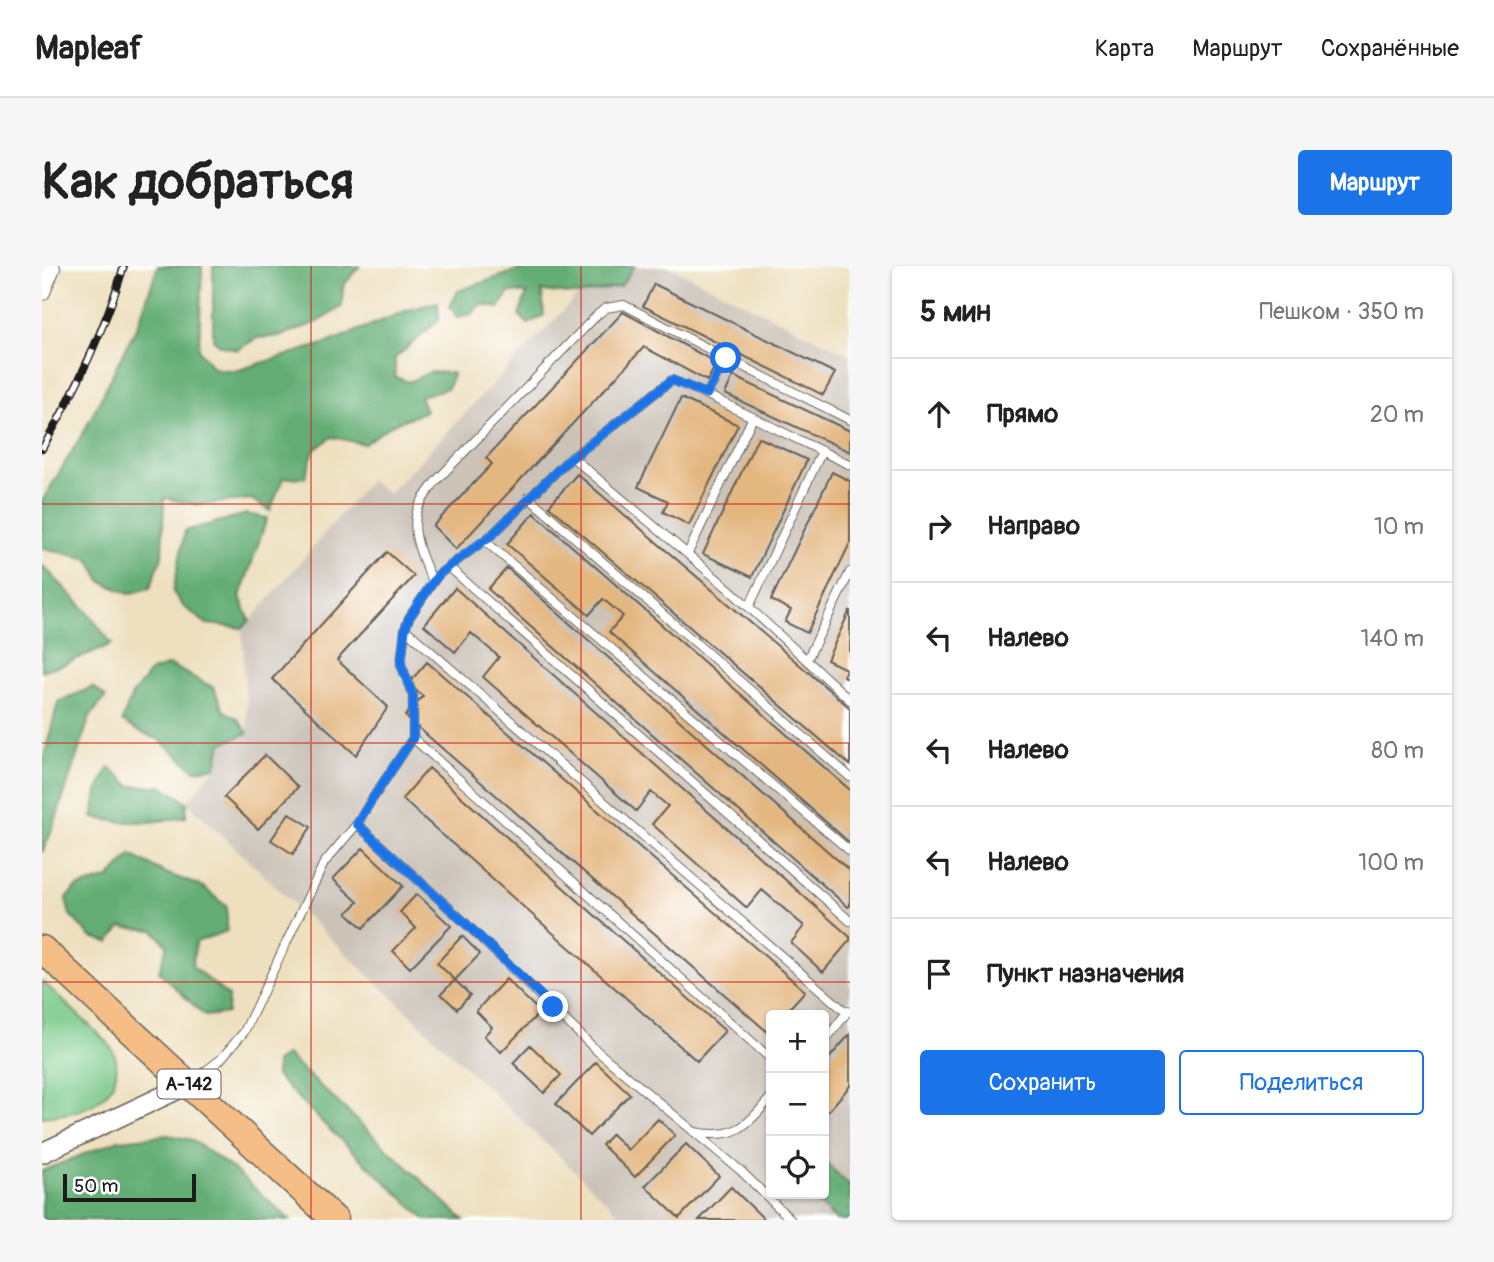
<!DOCTYPE html>
<html lang="ru">
<head>
<meta charset="utf-8">
<style>
  body { margin:0; font-family:Pangolin,sans-serif; background:#f6f6f6; color:#222 }
  .controls { position:absolute; right:21px; bottom:21px; display:grid; overflow:hidden; border-radius:7px; box-shadow:0 2px 5px #0004 }
  .controls button { width:63px; height:63px; display:grid; place-items:center; padding:0; border:0; border-bottom:2px solid #e0e0e0; background:#fff; color:#222; font:35px sans-serif }
  .scale { position:absolute; left:21px; bottom:18px; width:133px; box-sizing:border-box; padding-left:7px; border:4px solid #1c1c1c; border-top:0; font-size:19px; line-height:24px; white-space:nowrap; color:#1c1c1c; -webkit-text-stroke:5px #fff; paint-order:stroke }
  .stop { position:absolute; width:21px; height:21px; margin:-16px; border:5px solid #1a73e8; border-radius:50%; background:#fff }
  .stop.end { background:#1a73e8; border-color:#fff; box-shadow:0 2px 7px #0008 }
  .list { margin:0; padding:0; list-style:none }
  h2 { display:flex; justify-content:space-between; align-items:center; height:91px; margin:0; padding:0 28px; font-size:30px }
  h2 small { font-size:23px; font-weight:400; color:#767676 }
  .list li { display:grid; grid-template-columns:46px 1fr auto; gap:21px; align-items:center; box-sizing:border-box; height:112px; padding:0 28px; border-top:2px solid #e0e0e0 }
  .list b { display:block; font-size:26px; white-space:nowrap }
  .list em { font-size:23px; font-style:normal; color:#767676 }
  .actions { display:flex; gap:14px; padding:21px 28px }
  .actions a { flex:1; padding:16px 0; border:2px solid #1a73e8; border-radius:7px; text-align:center; font-size:24px; color:#1a73e8 }
  .actions .main { background:#1a73e8; color:#fff }
  .icon { flex:none; width:38px; height:38px; fill:none; stroke:currentColor; stroke-width:2; stroke-linecap:round; stroke-linejoin:round }
  .map { position:relative; flex:none; width:808px; height:954px; overflow:hidden; border-radius:7px }
  header { display:flex; align-items:center; gap:42px; box-sizing:border-box; height:98px; padding:0 35px; background:#fff; border-bottom:2px solid #e0e0e0 }
  header strong { font-size:33px }
  nav { display:flex; gap:38px; margin-inline-start:auto; font-size:24px }
  .intro { display:flex; align-items:center; justify-content:space-between; box-sizing:border-box; height:168px; padding:0 42px }
  h1 { margin:0; font-size:49px }
  .button { padding:18px 32px; border-radius:7px; background:#1a73e8; color:#fff; font-size:24px; font-weight:700 }
  main { display:flex; gap:42px; padding:0 42px }
  aside { flex:1; background:#fff; border-radius:7px; box-shadow:0 2px 5px #0004 }
  .map>svg:first-child { display:block }
</style>
</head>
<body>
<header>
<strong>Mapleaf</strong>
<nav><a>Карта</a><a>Маршрут</a><a>Сохранённые</a></nav>
</header>
<div class="intro"><h1>Как добраться</h1><a class="button">Маршрут</a></div>
<main>
<div class="map">
<svg width="808" height="954" viewBox="0 0 808 954">
  <rect width="100%" height="100%" fill="#fff"/>
  <filter id="ink" filterUnits="userSpaceOnUse"><feTurbulence type="fractalNoise" baseFrequency=".0143" numOctaves="2"/><feDisplacementMap in="SourceGraphic" scale="14" xChannelSelector="R" yChannelSelector="G"/><feConvolveMatrix kernelMatrix="1 2 1 2 8 2 1 2 1" color-interpolation-filters="sRGB"/></filter>
  <filter id="wash" filterUnits="userSpaceOnUse"><feTurbulence type="fractalNoise" baseFrequency=".00686" numOctaves="4" result="noise"/><feDisplacementMap in="SourceGraphic" scale="28" xChannelSelector="R" yChannelSelector="G"/><feGaussianBlur stdDeviation="1.57" result="paint"/><feColorMatrix in="noise" values="0 0 0 0 0 0 0 0 0 0 0 0 0 0 0 0 0 1.4 0 .05"/><feComposite in="paint" operator="in"/></filter>
  <g filter="url(#wash)">
    <rect width="100%" height="100%" fill="#eee0bf"/>
    <path fill="#cbc2b8" d="M592,0H626L808,89V920L782,895V749H729V928H767L794,954H584L145,536L174,501L179,478L206,466L200,362L208,355L328,214L346,228L536,29L579,20Z"/>
    <path fill="#7ac989" stroke="#4b7252" stroke-width="2" d="M0,715L66,777C82,798 74,824 53,837C37,847 17,849 0,851Z"/>
    <path fill="#63ad75" stroke="#406448" stroke-width="2" d="M116,0H160L157,84L171,102L193,105L285,77L366,44L396,36L397,54L353,92V111L367,116L388,106L411,107L406,122L378,130L384,145L349,159L322,178L290,171L272,184L263,211L241,212L228,245L209,233L155,239L122,232L120,290L108,322L87,328L60,316L47,293L0,282V235L44,162L77,95L96,58Z
      M171,0H318L301,20L300,41L273,57L239,70L215,72L195,84L178,79L171,73Z
      M488,0H592L579,20L536,29L500,25L502,49L486,58L477,49L485,27L467,26L457,42L438,38L430,48L415,51L408,41L416,25Z
      M204,248L225,252L198,331L208,355L200,362L165,358L141,340L131,326L143,265Z
      M0,299L42,342L70,378L23,398L0,405Z
      M128,399L172,422L181,444L196,453L206,467L179,478L174,501L153,504L116,473L96,465L80,455L90,429L109,405Z
      M51,421L64,431L48,450L11,562L0,587V499L16,436Z
      M67,501L89,520H120L145,536L144,551L109,556H80L51,552L55,526Z
      M89,589L123,607L161,621L185,641V665L154,676L150,700L186,730L185,747L163,750L117,706L125,679L111,664L79,661L67,676L49,671L28,649L24,633L33,622L67,612Z
      M245,789L422,954H384L283,859L234,810V796Z
      M126,869L150,874L190,902L248,954H0V905L77,874Z
      M782,895L808,920V954H794L767,928H782Z"/>
    <g id="blocks">
      <path fill="#e4b781" d="M612,18L793,107L781,129L601,40Z
        M581,46L675,97L665,115L602,81L414,283L391,260L450,198L444,192Z
        M691,110L808,165V186L683,128Z
        M639,132L696,159L647,259L621,246L626,235L596,221Z
        M716,171L765,194L710,311L661,288Z
        M790,206L808,215V277L765,367L743,356L749,344L729,334Z
        M535,208L808,442V499L507,240Z
        M492,247L808,524V577L567,366L581,350L561,333L547,349L465,278Z
        M345,286L372,310L295,394L346,441L314,489L230,413Z
        M465,302L808,605V640L806,641L446,323Z
        M413,322L808,671V674L781,706L749,677L762,660L720,624L705,642L610,558L626,540L609,526L594,545L441,411L457,391L429,367L413,386L382,359Z
        M808,344V413L801,410L804,403L785,394Z
        M385,396L763,725L745,745L750,749H729V769L363,450L381,430L366,418Z
        M223,489L256,521L216,563L182,531Z
        M387,502L683,765L655,795L360,533Z
        M247,547L269,561L251,588L229,574Z
        M321,582L361,620L321,662L305,647L316,636L291,613Z
        M375,628L409,660L368,702L351,685L374,662L358,646Z
        M420,670L438,688L413,714L395,697Z
        M464,713L498,746L459,786L442,770L450,761L434,745Z
        M413,714L428,729L415,743L399,728Z
        M808,768V820L782,850V798Z
        M488,779L519,809L502,827L471,797Z
        M554,796L588,828L547,870L514,838Z
        M616,853L633,869L593,911L560,879L570,868L586,884Z
        M644,878L677,910L637,952L603,920Z
        M689,921L723,954H657Z"/>
    </g>
  </g>
  <g filter="url(#ink)">
    <use href="#blocks" fill-opacity="0" stroke="#666155" stroke-width="2"/>
    <g fill="none" stroke-linecap="round" stroke-linejoin="round">
      <g stroke="#666155" stroke-width="10">
        <path id="service" d="M665,128L684,92L808,154
          M530,191L687,323L808,434
          M486,231L808,511
          M443,275L808,585
          M646,287L711,151
          M407,301L808,655
          M391,316C382,297 370,271 374,250C376,237 387,225 394,215L555,49L564,42L582,39L684,92
          M707,341L780,185
          M363,363L805,747
          M765,394L808,306
          M371,472L729,793
          M315,558L419,653L554,784L699,905L749,954
          M782,776L806,745
          M149,816L178,794L202,766L282,597L315,558L327,538L371,472V430L359,398L363,363L367,352L391,316L397,308L451,268L522,198L630,114L659,126L808,199
          M652,866C693,874 705,860 729,831"/>
      </g>
      <g stroke="#666155" stroke-width="18">
        <path id="minor" d="M0,26L10,2"/>
      </g>
      <g stroke="#666155" stroke-width="22">
        <path id="tertiary" d="M0,887L147,818"/>
      </g>
      <g stroke="#666155" stroke-width="29">
        <path id="trunk" d="M0,683L293,954"/>
      </g>
      <use href="#service" stroke="#fff" stroke-width="8"/>
      <use href="#minor" stroke="#fff" stroke-width="16"/>
      <use href="#tertiary" stroke="#fff" stroke-width="19"/>
      <use href="#trunk" stroke="#f6be87" stroke-width="26"/>
      <g stroke="#1c1c1c" stroke-width="8">
        <path id="rail" d="M0,183C34,124 62,65 82,0"/>
      </g>
      <use href="#rail" stroke="#fff" stroke-width="5" stroke-dasharray="16" stroke-linecap="butt"/>
    </g>
  </g>
  <g fill="none" stroke-linecap="round" stroke-linejoin="round" filter="url(#ink)">
    <path stroke="#1a73e8" stroke-width="9" d="M511,741L419,653L315,558L327,538L371,472V430L359,398L363,363L367,352L391,316L397,308L451,268L522,198L630,114L665,128L684,92"/>
  </g>
  <path fill="none" stroke="#c8321e" stroke-width="2" stroke-opacity="0.55" d="M269,0V954M539,0V954M0,238H808M0,477H808M0,716H808"/>
  <g text-anchor="middle" stroke-width="7" stroke-linejoin="round" paint-order="stroke">
    <rect fill="#fff" stroke="#606060" stroke-width="2" x="115.5" y="803.5" width="63" height="29" rx="5"/>
    <g font-size="18" font-weight="bold" fill="#1c1c1c">
      <text x="147" y="824">А-142</text>
    </g>
  </g>
</svg>
<div class="controls">
<button>+</button>
<button>−</button>
<button><svg class="icon" aria-label="locate" viewBox="0 0 24 24"><circle cx="12" cy="12" r="6"/><path d="M12 2v4M12 18v4M2 12h4M18 12h4"/></svg></button>
</div>
<div class="scale">50 m</div>
<div class="stop" style="left:684px;top:92px"></div>
<div class="stop end" style="left:511px;top:741px"></div>
</div>
<aside>
<h2>5 мин<small>Пешком · 350 m</small></h2>
<ul class="list">
<li><svg class="icon" aria-label="ahead" viewBox="0 0 24 24"><path d="M12 20V5M6 11l6-6 6 6"/></svg><div><b>Прямо</b></div><em>20 m</em></li>
<li><svg class="icon" aria-label="right" viewBox="0 0 24 24"><path d="M7 20v-9h11M14 6l5 5-5 5"/></svg><div><b>Направо</b></div><em>10 m</em></li>
<li><svg class="icon" aria-label="left" viewBox="0 0 24 24"><path d="M17 20v-9H6M10 6l-5 5 5 5"/></svg><div><b>Налево</b></div><em>140 m</em></li>
<li><svg class="icon" aria-label="left" viewBox="0 0 24 24"><path d="M17 20v-9H6M10 6l-5 5 5 5"/></svg><div><b>Налево</b></div><em>80 m</em></li>
<li><svg class="icon" aria-label="left" viewBox="0 0 24 24"><path d="M17 20v-9H6M10 6l-5 5 5 5"/></svg><div><b>Налево</b></div><em>100 m</em></li>
<li><svg class="icon" aria-label="arrive" viewBox="0 0 24 24"><path d="M6 21V4h12l-3 4 3 4H6"/></svg><div><b>Пункт назначения</b></div></li>
</ul>
<div class="actions"><a class="main">Сохранить</a><a>Поделиться</a></div>
</aside>
</main>
</body>
</html>
